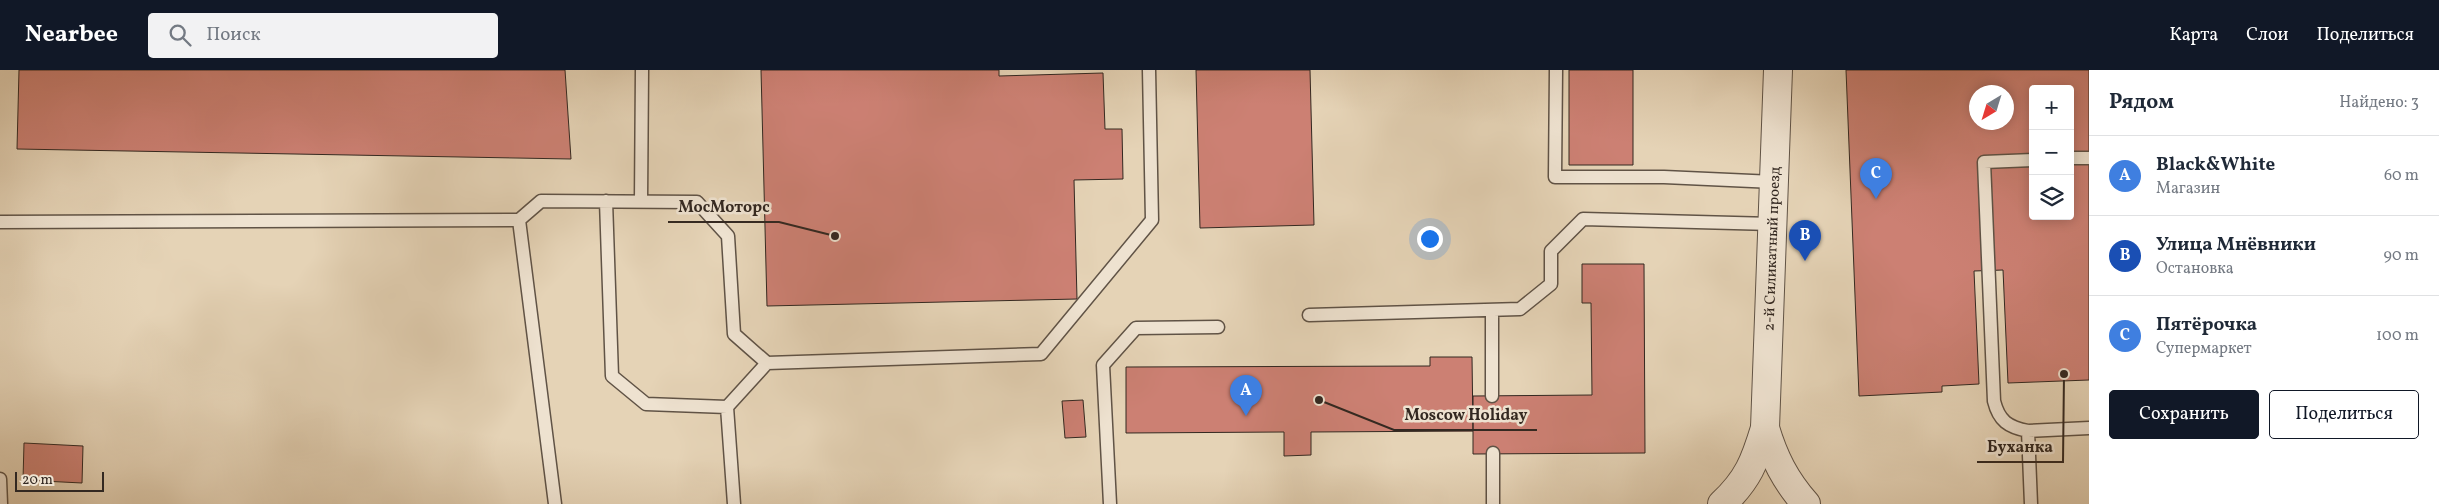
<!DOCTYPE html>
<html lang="ru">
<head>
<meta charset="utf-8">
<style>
  body { margin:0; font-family:Vollkorn,serif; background:#f2f2f3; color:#1f2937 }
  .controls { position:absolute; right:15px; top:15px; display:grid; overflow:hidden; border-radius:5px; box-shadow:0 2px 12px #0003 }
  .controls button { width:45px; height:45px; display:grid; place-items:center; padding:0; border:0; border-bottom:1px solid #e0e1e3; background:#fff; color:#1f2937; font:25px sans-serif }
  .compass { position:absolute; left:1969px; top:15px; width:45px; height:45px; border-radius:50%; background:#fff; box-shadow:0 2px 12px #0003; rotate:218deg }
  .scale { position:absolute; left:15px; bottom:12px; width:89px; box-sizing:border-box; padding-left:5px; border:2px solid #332821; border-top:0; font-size:14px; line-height:18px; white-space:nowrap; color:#332821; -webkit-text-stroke:4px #eee2d0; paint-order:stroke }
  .you { position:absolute; left:1429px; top:168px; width:18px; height:18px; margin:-12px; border:4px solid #fff; border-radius:50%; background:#1a73e8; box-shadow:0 0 0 8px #1a73e833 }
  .badge { display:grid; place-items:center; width:32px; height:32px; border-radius:50%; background:#111827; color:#fff; font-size:16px; font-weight:700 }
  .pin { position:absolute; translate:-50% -41px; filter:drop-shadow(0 1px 2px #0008) }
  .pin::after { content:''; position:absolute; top:26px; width:18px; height:15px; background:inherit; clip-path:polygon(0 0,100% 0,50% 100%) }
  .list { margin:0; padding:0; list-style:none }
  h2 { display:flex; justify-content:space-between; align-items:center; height:65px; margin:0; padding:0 20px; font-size:21px }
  h2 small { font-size:16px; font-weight:400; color:#747a83 }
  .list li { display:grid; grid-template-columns:32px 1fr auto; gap:15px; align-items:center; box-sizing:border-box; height:80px; padding:0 20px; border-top:1px solid #e0e1e3 }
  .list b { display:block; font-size:19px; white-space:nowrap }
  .list p { margin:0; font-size:16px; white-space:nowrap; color:#747a83 }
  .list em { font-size:16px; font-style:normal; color:#747a83 }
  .actions { display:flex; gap:10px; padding:15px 20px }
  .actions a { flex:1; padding:11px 0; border:1px solid #111827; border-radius:5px; text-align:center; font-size:18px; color:#111827 }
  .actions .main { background:#111827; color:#fff }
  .icon { flex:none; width:28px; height:28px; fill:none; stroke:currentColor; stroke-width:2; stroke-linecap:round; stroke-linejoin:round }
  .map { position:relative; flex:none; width:2089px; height:434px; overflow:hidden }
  header { display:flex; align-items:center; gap:30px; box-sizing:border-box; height:70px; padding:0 25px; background:#111827; color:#fff }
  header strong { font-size:24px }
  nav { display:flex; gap:28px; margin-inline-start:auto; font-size:18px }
  .search { width:350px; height:45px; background:#f2f2f3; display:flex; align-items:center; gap:12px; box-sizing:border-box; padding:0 18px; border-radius:5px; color:#747a83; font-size:19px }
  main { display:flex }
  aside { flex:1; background:#fff }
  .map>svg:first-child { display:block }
</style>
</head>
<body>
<header>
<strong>Nearbee</strong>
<div class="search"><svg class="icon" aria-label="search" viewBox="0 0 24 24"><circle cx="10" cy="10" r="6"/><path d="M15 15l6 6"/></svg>Поиск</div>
<nav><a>Карта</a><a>Слои</a><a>Поделиться</a></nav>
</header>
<main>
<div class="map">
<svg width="2089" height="434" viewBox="0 0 2089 434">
  <rect width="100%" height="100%" fill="#e5d3b6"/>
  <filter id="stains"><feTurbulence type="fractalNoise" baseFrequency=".004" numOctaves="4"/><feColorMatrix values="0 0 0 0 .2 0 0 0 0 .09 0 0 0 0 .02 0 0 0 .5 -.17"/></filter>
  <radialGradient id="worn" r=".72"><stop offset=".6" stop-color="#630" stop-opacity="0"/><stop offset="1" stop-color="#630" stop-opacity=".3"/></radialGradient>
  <path fill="#cc8073" stroke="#332821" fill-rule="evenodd" d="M19,0H565L571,89L17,79Z
    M761,0H999V6L1103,3L1105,59H1122L1123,109L1074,110L1077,229L767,236Z
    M1196,0H1310L1314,155L1200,158Z
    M1569,0H1633V95H1569Z
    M1846,0H2089V310L2008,313L2003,200L1974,201L1979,314L1942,316V322L1859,326ZM2033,19H2070V146H2033ZM1976,22H2006V52H1976Z
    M1582,194H1644L1645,383L1473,384V326L1592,325L1591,233H1582Z
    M1430,287H1472L1473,361L1311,362V385L1284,386V362L1126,363V297L1430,296Z
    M1083,330L1086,367L1065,368L1062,331Z
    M24,373L83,376L82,413L23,410Z"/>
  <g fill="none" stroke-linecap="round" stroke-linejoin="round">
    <g stroke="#605346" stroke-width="15">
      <path id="service" d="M1556,0L1555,107H1664L1774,112
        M2070,88H2089
        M606,131L612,306L646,334L727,337
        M641,131L642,0
        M519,150L555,434
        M0,152L519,150L541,131L697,132L728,166L734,264L767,293L1041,284L1152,150L1149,0
        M1309,245L1520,239L1551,214V181L1583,149L1772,154
        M1492,326V240
        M2028,361C2008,357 1999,351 1994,331L1984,92L2033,90
        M1493,383V434
        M0,409L1,434
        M734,434L727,337L767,293
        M1110,434L1103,295L1136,258L1218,257
        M2031,434L2028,361L2089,358"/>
    </g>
    <g stroke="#605346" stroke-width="30">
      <g id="tertiary">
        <path d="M1765,358C1774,388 1785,410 1806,434"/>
        <path id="s1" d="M1722,434C1748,410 1755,391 1765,358L1778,0"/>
      </g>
    </g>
    <use href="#service" stroke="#eee2d0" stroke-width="12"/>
    <use href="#tertiary" stroke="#eee2d0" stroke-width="28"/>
  </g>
  <g text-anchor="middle" stroke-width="5" stroke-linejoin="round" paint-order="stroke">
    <g font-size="15" fill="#332821" stroke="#eee2d0">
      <text dy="5" stroke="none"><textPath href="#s1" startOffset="268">2-й Силикатный проезд</textPath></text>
    </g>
  </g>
  <path fill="none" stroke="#332821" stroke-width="2" d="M835 166L779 152H668M1319 330L1394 360H1537M2064 304L2063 392H1977"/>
  <g fill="#332821" stroke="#eee2d0" stroke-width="2">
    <circle cx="835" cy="166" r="5"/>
    <circle cx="1319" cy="330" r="5"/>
    <circle cx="2064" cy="304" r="5"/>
  </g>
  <g font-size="16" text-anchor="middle" font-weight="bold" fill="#332821" stroke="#eee2d0" stroke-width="5" stroke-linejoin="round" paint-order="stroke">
    <text x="724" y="142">МосМоторс</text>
    <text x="1466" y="350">Moscow Holiday</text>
    <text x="2020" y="382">Буханка</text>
  </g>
  <rect width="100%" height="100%" filter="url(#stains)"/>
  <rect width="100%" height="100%" fill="url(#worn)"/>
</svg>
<div class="controls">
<button>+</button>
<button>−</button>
<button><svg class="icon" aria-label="layers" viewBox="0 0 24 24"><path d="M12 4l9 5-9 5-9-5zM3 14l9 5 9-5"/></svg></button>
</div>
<svg class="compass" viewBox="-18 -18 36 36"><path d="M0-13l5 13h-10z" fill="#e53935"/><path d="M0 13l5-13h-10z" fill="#747a83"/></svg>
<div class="scale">20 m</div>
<div class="you"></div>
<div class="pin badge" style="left:1246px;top:346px;background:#3f7fe0">A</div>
<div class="pin badge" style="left:1805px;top:191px;background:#1a4fb4">B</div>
<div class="pin badge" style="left:1876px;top:129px;background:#3f7fe0">C</div>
</div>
<aside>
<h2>Рядом<small>Найдено: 3</small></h2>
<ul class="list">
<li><span class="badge" style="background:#3f7fe0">A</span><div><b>Black&amp;White</b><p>Магазин</p></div><em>60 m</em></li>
<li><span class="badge" style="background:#1a4fb4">B</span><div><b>Улица Мнёвники</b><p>Остановка</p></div><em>90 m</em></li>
<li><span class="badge" style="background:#3f7fe0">C</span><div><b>Пятёрочка</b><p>Супермаркет</p></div><em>100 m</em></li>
</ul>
<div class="actions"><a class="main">Сохранить</a><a>Поделиться</a></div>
</aside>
</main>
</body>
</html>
